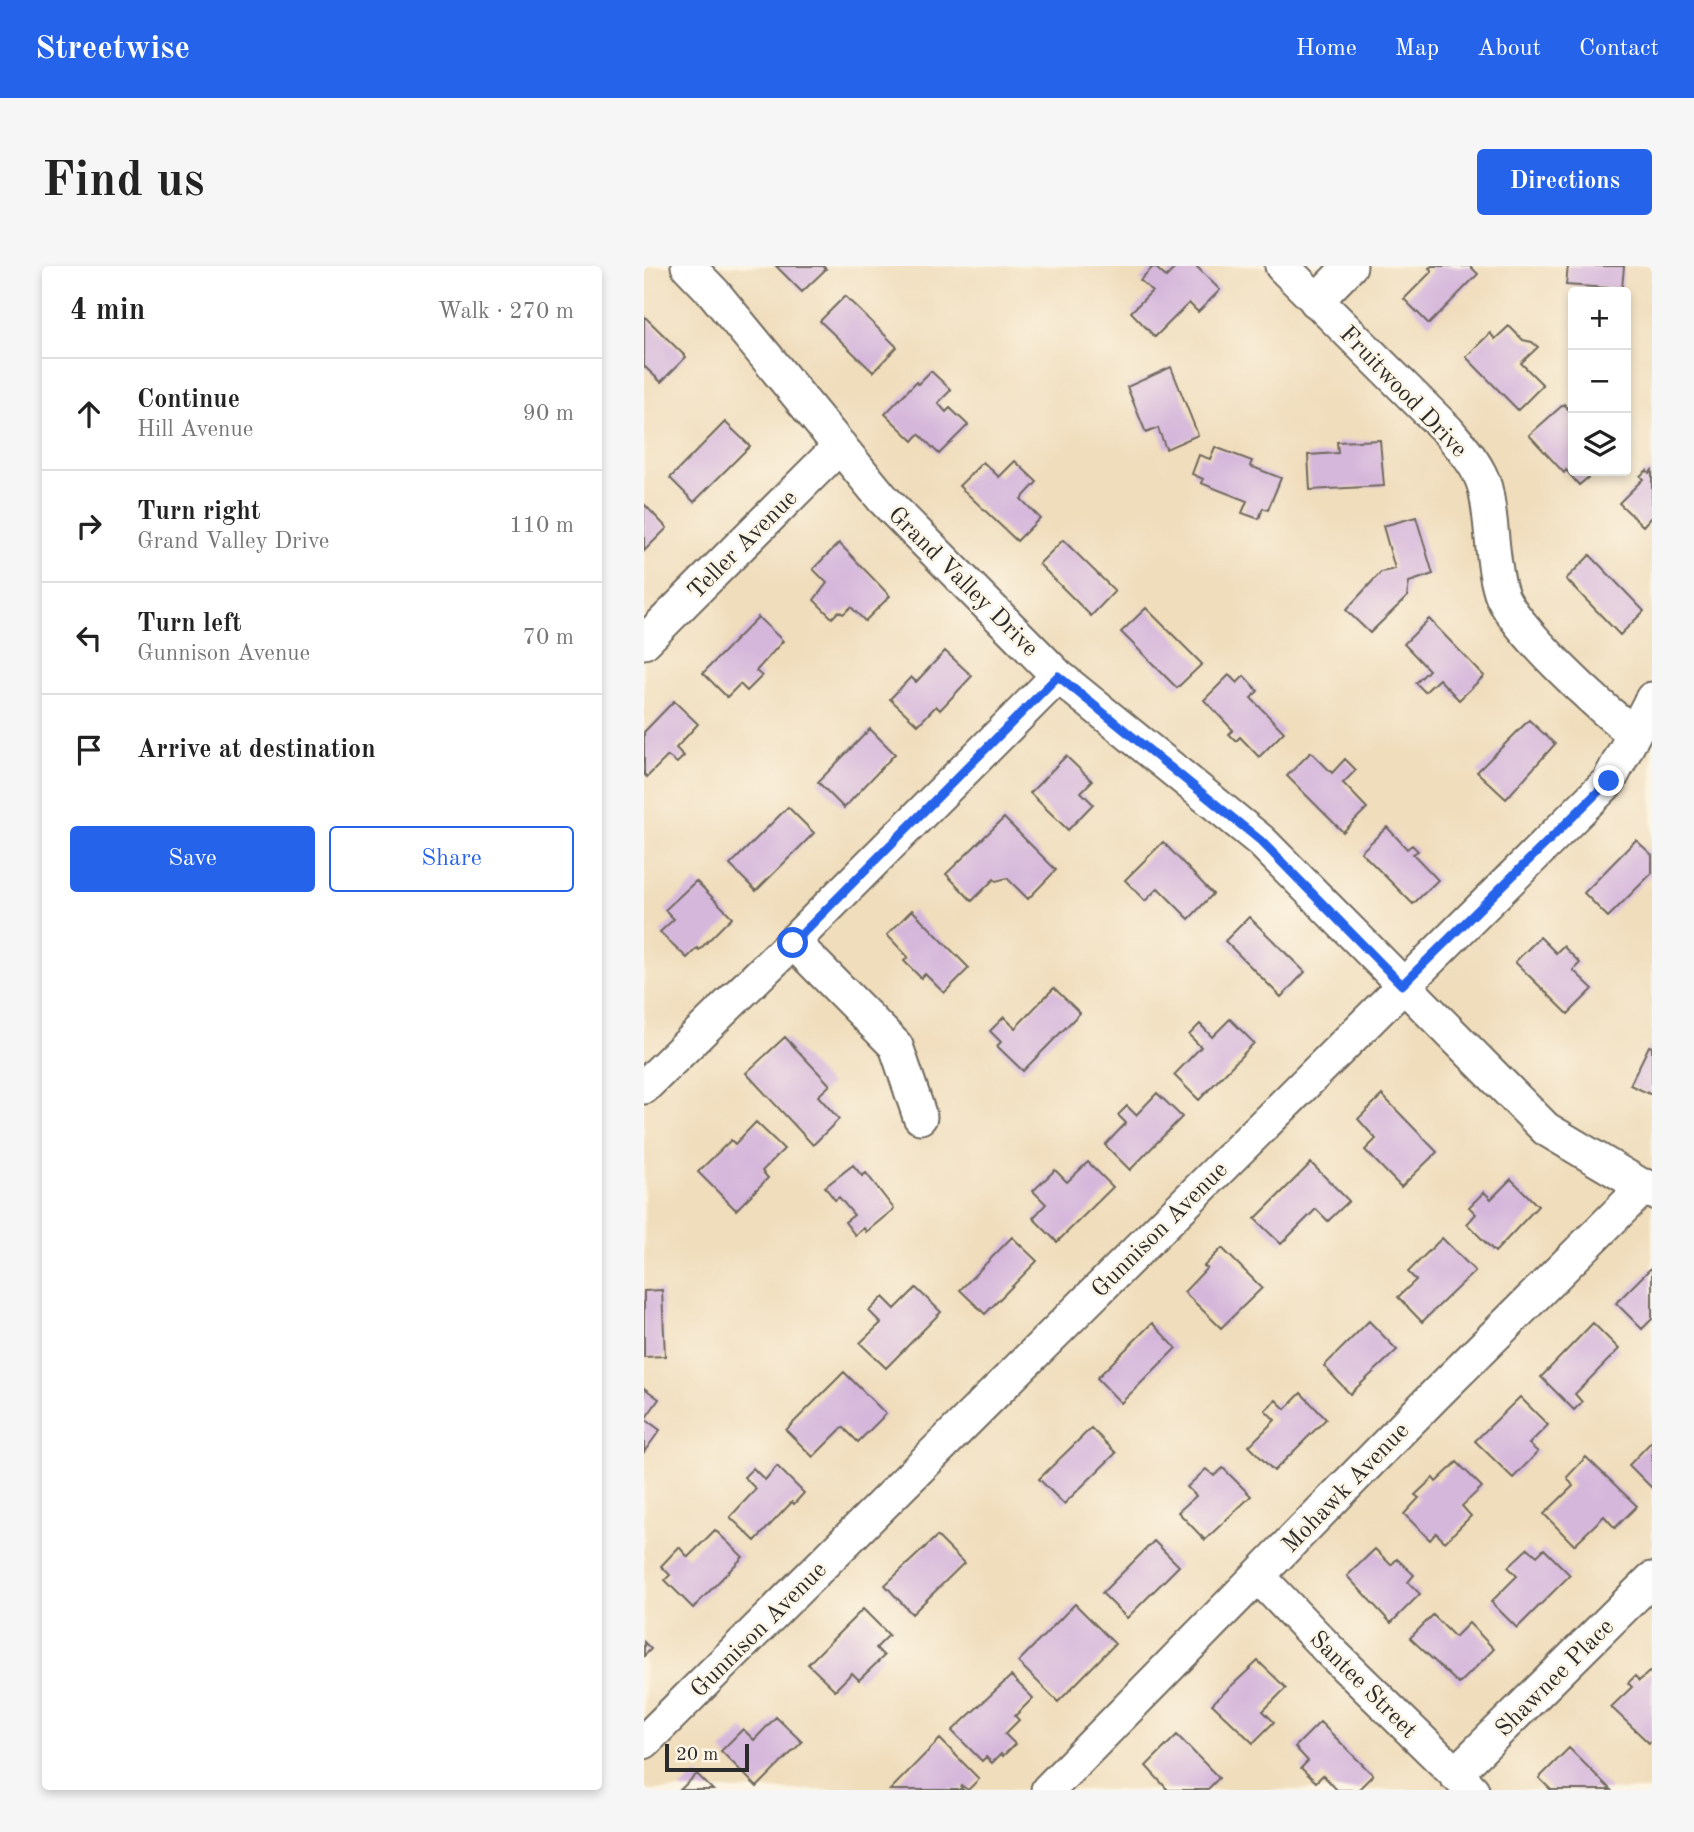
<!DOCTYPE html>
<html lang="en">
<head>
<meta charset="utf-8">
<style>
  body { margin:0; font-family:"Old Standard TT",serif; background:#f6f6f6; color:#222 }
  .controls { position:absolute; right:21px; top:21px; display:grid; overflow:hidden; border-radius:7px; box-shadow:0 4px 10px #0003 }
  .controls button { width:63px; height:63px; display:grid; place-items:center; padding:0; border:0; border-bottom:2px solid #e0e0e0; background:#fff; color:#222; font:35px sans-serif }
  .scale { position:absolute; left:21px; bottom:18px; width:84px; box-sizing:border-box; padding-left:7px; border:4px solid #2b2b2b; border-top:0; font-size:19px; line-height:24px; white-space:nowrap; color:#2b2b2b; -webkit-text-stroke:5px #fcf5e5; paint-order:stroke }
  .stop { position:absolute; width:21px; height:21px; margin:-16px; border:5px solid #2563eb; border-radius:50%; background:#fff }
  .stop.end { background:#2563eb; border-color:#fff; box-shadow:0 2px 7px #0008 }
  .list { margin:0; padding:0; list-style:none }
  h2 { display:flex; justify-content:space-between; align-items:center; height:91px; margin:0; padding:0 28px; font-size:30px }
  h2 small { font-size:23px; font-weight:400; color:#767676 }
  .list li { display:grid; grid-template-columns:46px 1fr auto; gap:21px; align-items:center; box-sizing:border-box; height:112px; padding:0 28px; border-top:2px solid #e0e0e0 }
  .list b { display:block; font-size:26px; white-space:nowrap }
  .list p { margin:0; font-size:23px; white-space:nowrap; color:#767676 }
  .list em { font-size:23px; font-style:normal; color:#767676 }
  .actions { display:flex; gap:14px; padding:21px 28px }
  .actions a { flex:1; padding:16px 0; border:2px solid #2563eb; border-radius:7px; text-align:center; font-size:24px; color:#2563eb }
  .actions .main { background:#2563eb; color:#fff }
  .icon { flex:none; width:38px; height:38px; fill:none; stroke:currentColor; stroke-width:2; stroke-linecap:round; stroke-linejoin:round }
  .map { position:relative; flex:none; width:1008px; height:1524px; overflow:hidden; border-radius:7px }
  header { display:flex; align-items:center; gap:42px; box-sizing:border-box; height:98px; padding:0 35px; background:#2563eb; color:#fff }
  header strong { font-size:33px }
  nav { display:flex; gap:38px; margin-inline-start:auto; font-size:24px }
  .intro { display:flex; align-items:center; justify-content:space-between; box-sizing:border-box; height:168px; padding:0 42px }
  h1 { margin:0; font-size:49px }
  .button { padding:18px 32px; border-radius:7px; background:#2563eb; color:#fff; font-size:24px; font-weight:700 }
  main { display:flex; gap:42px; padding:0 42px }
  aside { flex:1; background:#fff; border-radius:7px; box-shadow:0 4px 10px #0003 }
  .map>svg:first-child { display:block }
</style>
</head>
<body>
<header>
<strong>Streetwise</strong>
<nav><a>Home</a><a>Map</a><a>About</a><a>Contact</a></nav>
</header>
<div class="intro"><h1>Find us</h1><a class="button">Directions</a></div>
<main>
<aside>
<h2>4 min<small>Walk · 270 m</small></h2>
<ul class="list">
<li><svg class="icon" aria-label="ahead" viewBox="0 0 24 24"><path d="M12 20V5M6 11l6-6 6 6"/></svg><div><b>Continue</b><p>Hill Avenue</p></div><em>90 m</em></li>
<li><svg class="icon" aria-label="right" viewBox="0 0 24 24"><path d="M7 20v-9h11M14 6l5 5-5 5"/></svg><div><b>Turn right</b><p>Grand Valley Drive</p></div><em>110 m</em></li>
<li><svg class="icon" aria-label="left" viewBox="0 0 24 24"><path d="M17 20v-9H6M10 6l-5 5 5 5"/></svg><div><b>Turn left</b><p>Gunnison Avenue</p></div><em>70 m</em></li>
<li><svg class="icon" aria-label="arrive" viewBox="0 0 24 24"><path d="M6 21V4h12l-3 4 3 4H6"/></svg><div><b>Arrive at destination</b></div></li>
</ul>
<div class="actions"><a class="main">Save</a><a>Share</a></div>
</aside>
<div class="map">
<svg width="1008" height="1524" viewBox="0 0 1008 1524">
  <rect width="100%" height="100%" fill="#fcf5e5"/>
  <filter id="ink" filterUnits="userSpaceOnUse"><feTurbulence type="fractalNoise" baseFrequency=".0143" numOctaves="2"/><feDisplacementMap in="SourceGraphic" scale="14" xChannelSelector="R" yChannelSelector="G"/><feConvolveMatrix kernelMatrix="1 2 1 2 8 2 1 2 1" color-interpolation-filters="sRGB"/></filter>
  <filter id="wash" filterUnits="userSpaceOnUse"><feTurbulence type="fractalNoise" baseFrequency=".00686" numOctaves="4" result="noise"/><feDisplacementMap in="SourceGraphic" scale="28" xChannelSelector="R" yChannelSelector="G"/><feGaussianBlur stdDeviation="1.57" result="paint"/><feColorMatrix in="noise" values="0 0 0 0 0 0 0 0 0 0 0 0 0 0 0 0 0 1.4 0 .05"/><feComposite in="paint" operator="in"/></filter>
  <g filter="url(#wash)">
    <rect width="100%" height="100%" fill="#f0ddbc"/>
    <g id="blocks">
      <path fill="#d6b7dc" d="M132,0H179L182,3L158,26Z
        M510,0L522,11L533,0H552L576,24L554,46L545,37L511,71L487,46L508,25L496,14Z
        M788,0H826L834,8L785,58L760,33L788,5L785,2Z
        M924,0H980L978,23L922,19Z
        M201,30L253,81L229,106L176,55Z
        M0,50L42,91L17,116L0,100Z
        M865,60L879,74L888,76L894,81L877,97L899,119L874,144L822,91L846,67L851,73Z
        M527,101L554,169L522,183L514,162L502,167L483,121Z
        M287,105L307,124L294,137L302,146L306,142L324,159L295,188L275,168L269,175L241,148L272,116L274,118Z
        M920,138L929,149V156L927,158L929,161V205H952L935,219L922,204L920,207L885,169Z
        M81,156L106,180L50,236L26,212Z
        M736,174L740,220L666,224L664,189L694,187L693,176Z
        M571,181L608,195L606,200L637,212L624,244L619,242L615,253L598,247L603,235L557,217L559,213L548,208L555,189L566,193Z
        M371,195L393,216L377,233L396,252L373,275L315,220L339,196L355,211Z
        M1003,204L1005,207L1008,204V250L999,260L975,237L999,213L996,210Z
        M0,238L23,262L0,285Z
        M772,251L789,308L765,316L763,331L726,367L702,344L737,306L751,303L739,260Z
        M419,274L471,325L447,350L395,298Z
        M195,277L246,330L221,355L207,341L199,348L195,345L188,352L170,334L183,317L169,303Z
        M946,289L1000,345L976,369L922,313Z
        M502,342L558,398L533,422L477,366Z
        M114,351L139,375L112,405L118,410L103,425L96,418L83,431L59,407Z
        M785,353L840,410L815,434L795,413L781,426L772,417L785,404L760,378Z
        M301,385L328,410L296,444L292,440L274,459L246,433L267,411L272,416Z
        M585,409L593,417L600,410L614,425L607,432L640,466L615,491L596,471L592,475L585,468L589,464L560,434Z
        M30,435L54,458L32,482L40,490L33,497L24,490L3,511L0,508V466Z
        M885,454L911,478L862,533L833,506Z
        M226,463L251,488L200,542L174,516Z
        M667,486L688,507L701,493L712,504L699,517L723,542L699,566L643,510Z
        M422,490L448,515L437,526L449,538L424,564L386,527Z
        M144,541L170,567L112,625L86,599Z
        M360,552L412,604L384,633L363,612L352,615L350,613L328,635L302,608Z
        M743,561L763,583L768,579L774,585L769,588L794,614L769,638L717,586Z
        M992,574L1008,589V607L964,651L940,627Z
        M519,576L569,628L545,653L514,622L501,635L481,614Z
        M52,615L88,651L55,684L53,682L43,692L16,666L30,653L21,644Z
        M268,644L325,702L300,727L281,708L277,712L260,695L264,691L243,669Z
        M605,651L661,706L637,731L581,675Z
        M896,671L912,687L919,680L936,697L929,704L949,723L924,748L871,696Z
        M410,722L436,747L379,805L353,780L357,776L346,765L360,751L371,762Z
        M586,753L610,777L555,834L530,809L557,781L545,769L556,758L568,771Z
        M141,771L186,819L174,830L195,853L169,879L102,807Z
        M1005,780L1008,781V829L986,819Z
        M513,827L538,851L486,904L461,879L482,857L474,849L483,840L492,849Z
        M738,829L793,886L757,921L721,884L732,873L714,853Z
        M112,856L140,883L118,905L124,912L92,944L54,906L87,874L91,878Z
        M444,896L469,921L413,976L389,952L402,938L389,925L411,904L423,916Z
        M667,897L705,935L684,955L672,943L637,978L611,953Z
        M209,899L218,910L222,907L250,943L222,966L220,962L211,969L201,956L210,949L195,931L191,934L181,921Z
        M867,913L894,940L851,986L823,958L832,948L825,941L840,926L847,933Z
        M368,971L393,995L341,1048L316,1024Z
        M798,972L831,1005L778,1056L754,1031L772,1014L764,1006Z
        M578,982L618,1022L577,1062L540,1026L563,1002L560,1000Z
        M1008,1001V1053L998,1063L972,1037Z
        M272,1022L297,1046L242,1102L216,1077L237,1057L225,1045L239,1031L251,1043Z
        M18,1024L21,1090L0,1091V1025Z
        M725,1055L753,1084L706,1128L680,1100Z
        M508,1057L532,1082L477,1137L453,1112Z
        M949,1057L975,1083L931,1128L938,1136L930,1144L897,1111Z
        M200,1106L242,1148L214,1176L199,1161L169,1191L142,1164Z
        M0,1122L15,1133L1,1153L16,1164L0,1186Z
        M657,1127L682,1153L630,1205L605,1180L631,1154L621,1144L632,1134L641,1143Z
        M876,1131L904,1159L885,1178L894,1186L869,1212L831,1175Z
        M447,1162L472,1187L420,1238L395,1213Z
        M1008,1175V1222L985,1199Z
        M942,1191L993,1240L971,1262L960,1250L930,1279L900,1248L929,1220L923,1211Z
        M813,1196L838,1221L818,1240L827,1250L801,1276L792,1267L786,1274L760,1248L775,1232L771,1229L789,1212L792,1216Z
        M133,1200L160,1227L150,1238L148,1236L111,1275L86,1251L112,1223L100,1211L109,1202L121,1214Z
        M579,1202L607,1230L561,1274L534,1246L552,1230L543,1221L562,1203L570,1210Z
        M71,1264L99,1291L49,1342L21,1314L26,1309L17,1300L35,1281L44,1291Z
        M293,1270L320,1297L268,1348L241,1319Z
        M510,1275L535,1300L483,1352L458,1327Z
        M884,1282L893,1290L900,1283L926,1309L873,1362L847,1336L873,1310L864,1301Z
        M731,1283L747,1299L753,1293L770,1309L764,1316L776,1328L747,1357L703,1310Z
        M431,1338L471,1378L414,1436L374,1396Z
        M219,1343L245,1369L232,1382L240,1390L215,1414L208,1407L191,1424L164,1398Z
        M789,1349L811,1371L825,1357L850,1383L815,1418L766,1372Z
        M0,1376L7,1383L0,1390Z
        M614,1395L642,1422L619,1445L630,1456L609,1477L568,1438Z
        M1005,1406L1008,1408V1474L1005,1477L967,1441L988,1421L984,1417L991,1410L995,1415Z
        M367,1410L389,1432L371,1450L375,1454L361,1468L371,1478L359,1490L357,1488L348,1497L342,1491L338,1495L308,1465Z
        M132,1451L158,1476L113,1521L77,1485L99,1463L110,1474Z
        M676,1456L729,1509L714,1524H693L679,1509L672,1516L657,1502L664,1495L651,1481Z
        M533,1469L575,1512L563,1524H522L523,1523L502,1500Z
        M296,1473L335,1513L324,1524L318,1520L317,1522L319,1524H246Z
        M925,1482L967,1524H907L895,1512Z
        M53,1508L69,1524H36Z"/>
    </g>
  </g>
  <g filter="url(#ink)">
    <use href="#blocks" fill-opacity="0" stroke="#70695e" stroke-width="2"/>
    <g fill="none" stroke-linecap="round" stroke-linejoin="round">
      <g stroke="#70695e" stroke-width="37">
        <path id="street" d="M44,0L70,27L239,233L414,410L617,575L902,863L1008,926
          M638,0L803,164C817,181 835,199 841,222C849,255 847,296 857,327C867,359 959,446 989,466
          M672,35L706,0
          M0,376L196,180
          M149,676L252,780L276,851
          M0,821L149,676L414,410
          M614,1310L686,1385L828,1524
          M0,1476L965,515L1008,433
          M811,1508L1008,1313
          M404,1524L790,1130L1001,920"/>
      </g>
      <use href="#street" stroke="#fff" stroke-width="33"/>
    </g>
  </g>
  <g fill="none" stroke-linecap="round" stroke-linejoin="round" filter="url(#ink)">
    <path stroke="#2563eb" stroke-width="9" d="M149,677L414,410L617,575L758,719L965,515"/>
  </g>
  <g text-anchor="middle" stroke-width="5" stroke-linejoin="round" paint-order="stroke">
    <g font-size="24" fill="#2b2b2b" stroke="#fcf5e5">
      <text transform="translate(760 125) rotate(46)" y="8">Fruitwood Drive</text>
      <text transform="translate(98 278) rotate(-45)" y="8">Teller Avenue</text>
      <text transform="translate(320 315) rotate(45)" y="8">Grand Valley Drive</text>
      <text transform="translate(515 963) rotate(-45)" y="8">Gunnison Avenue</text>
      <text transform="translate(701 1221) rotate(-46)" y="8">Mohawk Avenue</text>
      <text transform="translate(114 1363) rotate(-45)" y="8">Gunnison Avenue</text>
      <text transform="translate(910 1411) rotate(-45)" y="8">Shawnee Place</text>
      <text transform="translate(720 1418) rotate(45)" y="8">Santee Street</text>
    </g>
  </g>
</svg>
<div class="controls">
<button>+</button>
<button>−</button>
<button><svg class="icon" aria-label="layers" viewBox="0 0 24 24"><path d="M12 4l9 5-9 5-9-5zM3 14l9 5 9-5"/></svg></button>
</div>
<div class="scale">20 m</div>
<div class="stop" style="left:149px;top:677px"></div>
<div class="stop end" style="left:965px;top:515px"></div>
</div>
</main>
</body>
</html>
